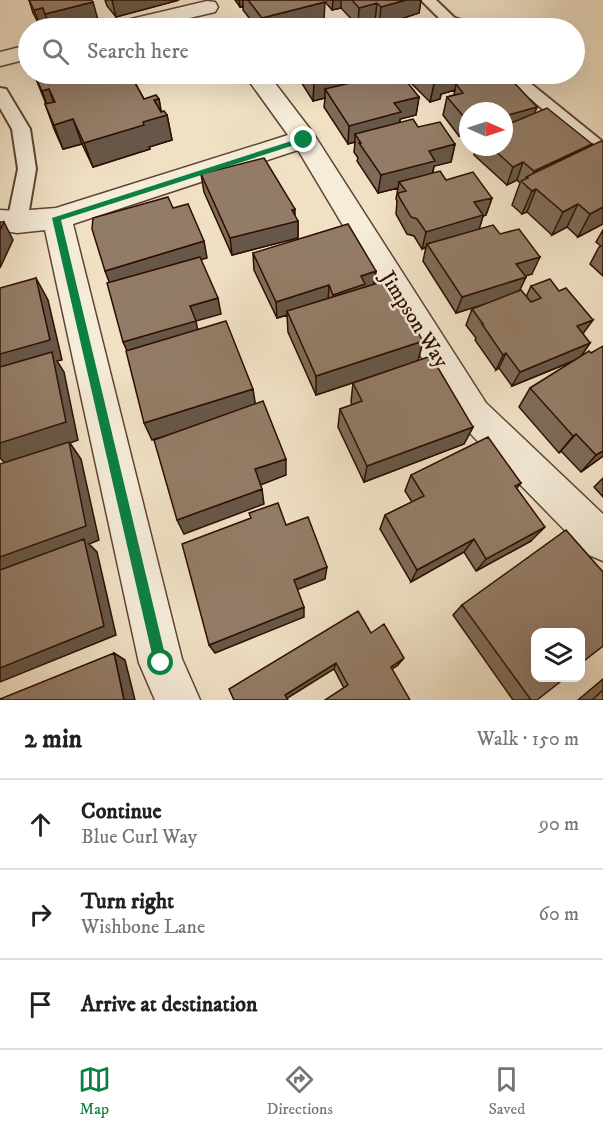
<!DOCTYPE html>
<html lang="en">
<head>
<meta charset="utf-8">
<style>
  body { margin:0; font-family:"IM FELL DW Pica",serif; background:#f2f2f2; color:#202124 }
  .controls { position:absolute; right:18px; bottom:18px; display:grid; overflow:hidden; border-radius:12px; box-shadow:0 6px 24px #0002 }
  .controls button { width:54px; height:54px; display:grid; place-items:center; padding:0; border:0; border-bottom:2px solid #e0e0e0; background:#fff; color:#202124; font:30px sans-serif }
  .compass { position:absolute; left:459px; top:102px; width:54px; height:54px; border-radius:50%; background:#fff; box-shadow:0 6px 24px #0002; rotate:93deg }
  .stop { position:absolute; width:18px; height:18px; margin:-14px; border:4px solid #0b8043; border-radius:50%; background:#fff }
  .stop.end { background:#0b8043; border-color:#fff; box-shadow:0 2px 6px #0008 }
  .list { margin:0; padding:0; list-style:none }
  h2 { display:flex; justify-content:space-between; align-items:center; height:78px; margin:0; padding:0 24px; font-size:26px }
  h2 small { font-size:20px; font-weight:400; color:#757577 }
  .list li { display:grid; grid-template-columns:39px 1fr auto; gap:18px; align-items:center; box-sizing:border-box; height:90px; padding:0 24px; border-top:2px solid #e0e0e0 }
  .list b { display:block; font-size:22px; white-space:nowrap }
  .list p { margin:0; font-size:20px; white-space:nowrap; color:#757577 }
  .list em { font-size:20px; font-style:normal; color:#757577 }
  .icon { flex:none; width:33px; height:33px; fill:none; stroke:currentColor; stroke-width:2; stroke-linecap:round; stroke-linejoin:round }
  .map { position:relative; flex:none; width:603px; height:700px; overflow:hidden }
  .search { position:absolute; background:#fff; box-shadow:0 6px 24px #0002; left:18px; right:18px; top:18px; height:66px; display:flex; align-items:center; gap:15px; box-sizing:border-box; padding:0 21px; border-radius:33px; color:#757577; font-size:22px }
  .sheet { height:348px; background:#fff }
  nav { display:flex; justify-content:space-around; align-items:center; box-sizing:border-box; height:84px; border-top:2px solid #e0e0e0; background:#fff; font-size:16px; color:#757577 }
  nav a { display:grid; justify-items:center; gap:3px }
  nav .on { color:#0b8043 }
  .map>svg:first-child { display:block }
</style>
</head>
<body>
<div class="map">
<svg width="603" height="700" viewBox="0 0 603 700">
  <rect width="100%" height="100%" fill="#f0e1c5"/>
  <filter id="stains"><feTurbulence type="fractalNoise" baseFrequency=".00333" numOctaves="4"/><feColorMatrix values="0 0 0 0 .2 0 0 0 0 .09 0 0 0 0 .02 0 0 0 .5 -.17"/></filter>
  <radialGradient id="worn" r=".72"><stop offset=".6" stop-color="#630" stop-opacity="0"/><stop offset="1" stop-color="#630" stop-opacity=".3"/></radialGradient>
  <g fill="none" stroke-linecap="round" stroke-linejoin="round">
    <g stroke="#5e4332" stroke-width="4">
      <path id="lane" d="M421,0H436L465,28H449Z
        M502,74H519L603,142V158L597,156Z
        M0,88L6,89L30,129L36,169L27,222L24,227L17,229L10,227L7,222L18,169L12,129L0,108Z"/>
    </g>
    <g stroke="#5e4332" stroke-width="3">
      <path id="street" d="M207,1L215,2L218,7L215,12L147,28H111L114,23Z
        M452,17L460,19L463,24L460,28H420L423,23Z
        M28,45V59L0,66V52Z
        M244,74H268L313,133L486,403L603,514V561L589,555L462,425L298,150L73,224L182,659L200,700H155L139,663L45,230L17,233L0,230V210L17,211L56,208L288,135Z"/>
    </g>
    <use href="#lane" fill="#f5ecd9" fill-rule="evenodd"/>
    <use href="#street" fill="#f5ecd9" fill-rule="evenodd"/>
  </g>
  <path fill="#7e6b59" stroke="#2e0e01" stroke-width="1.5" d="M29,0H91L98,20L65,28H50L49,26L41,28L33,13Z
    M105,0H179L116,17L107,6Z
    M235,0H323L324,20L292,28H257L243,10V6L240,7Z
    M326,0H421L419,13L379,26L375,21L358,26L341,8L332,10L326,3Z
    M34,74H135L131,75L144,99H159L161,112L167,115L172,140L149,147L150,149L93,167L82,144L63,149L54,129L45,104H46Z
    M296,74H394L393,79L419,97L416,115L400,119V123L418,127L455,144L451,162L434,166L433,173L446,180L492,198L486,215L483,216L479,229L532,274L525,276L526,277L519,291L526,297L531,286L583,334L590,343L581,356L603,456L581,472L561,451L559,453L519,407L530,388L574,361L512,386L499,368L496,370L475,340L476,338L466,325L472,309L489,302L456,313L423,261L426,247L422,249L414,236L407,234L396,214L397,201L396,199L398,188L378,193L357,161L358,158L354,152L355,142L348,144L324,107L325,98L313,101Z
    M402,74H479L478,79L537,107L534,113L591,146L603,142V224L578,237L567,227L552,235L527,212L522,214L512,205L520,183L517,180L507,185L474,155L476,147H504V111H468V133L459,136L443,115L447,97L454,95L455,90L441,94L440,99L430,102Z
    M201,174L298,221V238L232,255L204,192Z
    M603,230V276L590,264L599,247L601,246L596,242Z
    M253,253L376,271L374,285L423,341L418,361L473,427L464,444L364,482L338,427L340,409L352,405L351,402L353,383L398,368L316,395L288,332L287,315L277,318L254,270Z
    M411,475L521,483L517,488L531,541L476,571L464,552L411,582L380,529L385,515L412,502L405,491Z
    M603,478V497L594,487Z
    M462,605L537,700H513L453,615Z
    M371,633L398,665L392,669L344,688L334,669L234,700Z
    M603,679V700H578Z"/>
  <path fill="#675748" stroke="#2e0e01" stroke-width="1.5" d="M112,0H179L116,17Z
    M239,0H243V6L240,7Z
    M333,0H341V8L332,10Z
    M406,0H421L419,13L379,26L381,7Z
    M93,2L98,20L65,28H50L45,14Z
    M325,2L324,20L292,28H263L262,18Z
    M377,3L375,21L358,26L359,8Z
    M43,8L49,26L41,28L34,10Z
    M352,74H394L393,82L325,89V98L313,101L314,83Z
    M453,74H479L477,82L456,84L455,90L441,94L440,99L430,102L434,84L441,77Z
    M49,89L58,114L51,116L42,91Z
    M419,97L416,115L400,119L398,131L355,134V142L348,144L349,126L394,103Z
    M159,99L162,116L167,115L172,140L149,147L150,149L93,167L84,143L143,122L154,100Z
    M537,107L530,125L504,132V116Z
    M468,116V133L459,136L464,117Z
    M73,119L82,144L63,149L54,125Z
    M455,144L451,162L434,166L431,179L399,182L398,188L378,193L381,175L429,151Z
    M592,144L583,162L528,187L534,171Z
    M523,162L517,180L507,185L513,167Z
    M536,189L527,212L522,214L532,191Z
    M492,198L486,215L483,216L478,233L427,244L426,247L422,249L426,232L474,202Z
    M578,204L567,227L552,235L563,212Z
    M603,207V224L578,237L590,214Z
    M295,209V221H298V238L232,255L230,238Z
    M4,222L13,240L0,268V230Z
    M204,241L207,258L111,287L105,271Z
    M540,257L532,274L509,281L516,264Z
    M376,271L373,287L332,311L333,295L361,276Z
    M526,277L518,294L456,313L462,297Z
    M36,278L48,300L62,360L57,361L64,372L78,440L70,443L81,459L99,540L89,544L97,552L116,635L0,682V557L5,463L0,458V354Z
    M329,285L328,302L287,311V315L277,318L276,302Z
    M218,298L221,314L196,321L199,337L130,357L123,342L190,306Z
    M593,320L582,335L577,326Z
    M423,341L418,361L316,395V376Z
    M590,343L580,358L512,386L520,372Z
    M506,353L499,368L496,370L503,355Z
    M253,389L256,408L152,440L144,423Z
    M473,427L464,444L364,482L367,466Z
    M576,434L561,451L559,453L573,436Z
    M603,451V456L581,472L596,455Z
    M286,459V475L258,486L255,469Z
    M262,489L264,504L184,534L177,520Z
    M545,527L531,541L476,571L486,559Z
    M474,539L464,552L411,582L417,570Z
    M327,567L325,579L294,591V580Z
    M304,607V617L215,653L209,645Z
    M114,653L125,660L135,700H124Z
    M404,658L398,665L386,673L391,667Z
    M336,663L334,669L286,699L285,695Z"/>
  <path fill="#937c67" stroke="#2e0e01" stroke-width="1.5" d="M29,0H91L93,2L45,14L43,8L34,10Z
    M248,0H323L325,2L262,18Z
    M352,0H406L381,7L377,3L359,8Z
    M432,21L441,28H408Z
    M34,74H130L144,99L156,95L159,99L154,100L161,112L164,111L167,115L143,122L144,125L84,143L73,119L54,125L45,104L55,102L49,89L42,91Z
    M308,74H352L314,83Z
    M387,74L391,79L404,78L419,97L394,103L401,112L349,126L325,89Z
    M423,74H453L441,77L444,80L434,84Z
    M500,74H506L537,107L504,116V111H493L492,110L489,111H468V116L464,117L447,97L463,93L456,84Z
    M547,108L592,144L534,171L523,162L513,167L491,147H504V126Z
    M413,119L418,127L440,122L455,144L429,151L435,161L381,175L359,143H361L355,134Z
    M601,141L603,142V207L590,214L578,204L563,212L536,189L532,191L521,181L528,178L526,177Z
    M264,158L295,209L292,210L298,221L230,238L201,174Z
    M440,171L446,180L473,172L492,198L474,202L483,215L426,232L417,219L411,217L399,197L398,193L406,191L399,182Z
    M168,197L173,208L188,204L204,241L105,271L92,229L93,218Z
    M0,222H4L0,230Z
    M348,224L376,271L361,276L365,284L333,295L329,285L276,302L253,253Z
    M493,225L500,234L519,229L540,257L516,264L526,277L462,297L427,244Z
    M200,257L218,298L190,306L196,321L123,342L107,283Z
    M36,278L50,340L0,354V288Z
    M550,279L559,291L566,288L593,320L577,326L590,343L520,372L506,353L503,355L482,324H483L472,309L521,290L531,302L541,298L531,286Z
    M388,280L423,341L316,376L287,311Z
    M226,321L253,389L144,423L126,351Z
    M603,346V451L596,455L576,434L573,436L530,388L589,351L591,353Z
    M52,352L66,422L0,443V367Z
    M431,356L473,427L367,466L340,409L362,401L353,383Z
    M263,401L286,459L255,469L262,489L177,520L154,440Z
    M488,437L521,483L515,486L545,527L486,559L474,539L417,570L385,515L424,496L411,475Z
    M69,442L86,526L0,557V464Z
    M278,503L286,525L308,517L327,567L294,580L304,607L209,645L182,544L251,518L249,513Z
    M566,530L603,572V646L580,664V633H536V678H565L537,700H531L462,605Z
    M84,539L104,626L0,668V570Z
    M358,611L371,633L384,624L404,658L391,667L410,700H325L348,685L336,663L285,695L288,700H234L229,689Z
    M114,653L124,700H0V699Z
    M603,690V700H592Z"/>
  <path fill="#0b8043" d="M304,137L308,140L307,141L61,220L167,663L165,668L161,670L156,668L154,663L52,218Z"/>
  <g text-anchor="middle" stroke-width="5" stroke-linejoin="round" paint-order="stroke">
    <g font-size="21" fill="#2e0e01" stroke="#f5ecd9">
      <text transform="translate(415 319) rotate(58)" y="7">Jimpson Way</text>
    </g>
  </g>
  <rect width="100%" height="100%" filter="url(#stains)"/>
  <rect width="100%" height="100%" fill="url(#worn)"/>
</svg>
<div class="controls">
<button><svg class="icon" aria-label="layers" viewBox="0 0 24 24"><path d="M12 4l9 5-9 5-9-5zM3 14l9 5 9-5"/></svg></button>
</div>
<svg class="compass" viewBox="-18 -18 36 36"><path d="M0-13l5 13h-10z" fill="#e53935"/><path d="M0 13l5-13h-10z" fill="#757577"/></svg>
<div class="stop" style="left:161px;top:663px"></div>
<div class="stop end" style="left:304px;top:140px"></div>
<div class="search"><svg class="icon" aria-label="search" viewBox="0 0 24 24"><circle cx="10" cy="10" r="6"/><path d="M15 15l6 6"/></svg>Search here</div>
</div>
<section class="sheet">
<h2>2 min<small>Walk · 150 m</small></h2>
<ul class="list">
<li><svg class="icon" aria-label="ahead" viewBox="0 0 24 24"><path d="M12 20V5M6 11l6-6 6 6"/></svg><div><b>Continue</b><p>Blue Curl Way</p></div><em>90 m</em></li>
<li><svg class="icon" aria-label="right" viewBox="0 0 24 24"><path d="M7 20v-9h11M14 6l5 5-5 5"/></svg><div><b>Turn right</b><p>Wishbone Lane</p></div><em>60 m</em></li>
<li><svg class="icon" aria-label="arrive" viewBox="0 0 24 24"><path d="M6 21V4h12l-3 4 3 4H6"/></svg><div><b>Arrive at destination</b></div></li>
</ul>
</section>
<nav>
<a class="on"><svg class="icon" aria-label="map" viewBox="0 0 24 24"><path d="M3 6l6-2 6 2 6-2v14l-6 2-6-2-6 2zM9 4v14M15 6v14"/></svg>Map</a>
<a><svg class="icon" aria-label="directions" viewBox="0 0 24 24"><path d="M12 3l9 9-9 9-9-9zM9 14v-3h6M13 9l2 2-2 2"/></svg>Directions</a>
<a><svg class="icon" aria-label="saved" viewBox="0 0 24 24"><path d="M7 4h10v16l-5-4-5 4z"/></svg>Saved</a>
</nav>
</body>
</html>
